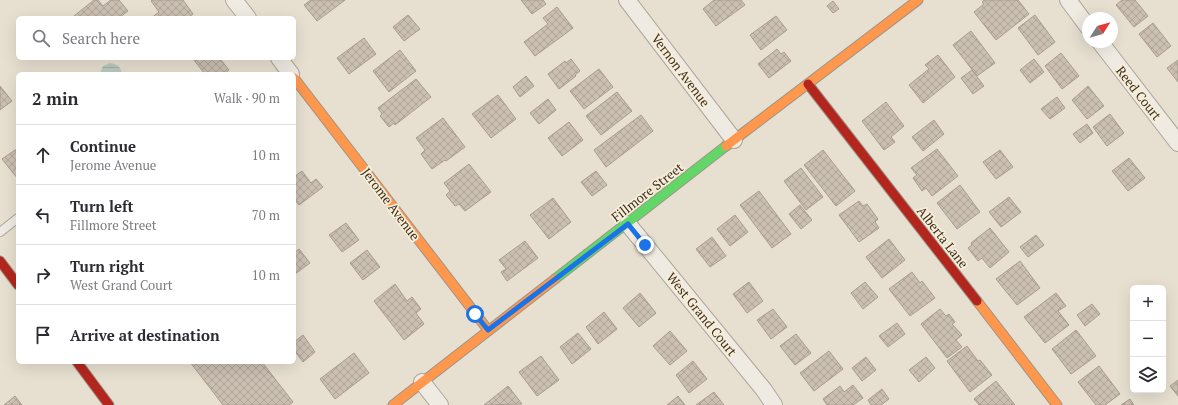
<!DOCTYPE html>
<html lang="en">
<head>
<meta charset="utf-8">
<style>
  body { margin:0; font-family:"PT Serif",serif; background:#f2f2f3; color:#2b2b33 }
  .controls { position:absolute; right:12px; bottom:12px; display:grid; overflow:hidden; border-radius:6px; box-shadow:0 4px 16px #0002 }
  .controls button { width:36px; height:36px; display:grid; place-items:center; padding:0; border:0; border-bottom:1px solid #e1e1e2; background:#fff; color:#2b2b33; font:20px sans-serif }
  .compass { position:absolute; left:1082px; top:12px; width:36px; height:36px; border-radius:50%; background:#fff; box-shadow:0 4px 16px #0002; rotate:53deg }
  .stop { position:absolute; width:12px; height:12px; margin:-9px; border:3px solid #1a73e8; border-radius:50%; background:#fff }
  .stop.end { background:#1a73e8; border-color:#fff; box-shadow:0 1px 4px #0008 }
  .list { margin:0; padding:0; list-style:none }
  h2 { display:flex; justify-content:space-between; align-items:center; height:52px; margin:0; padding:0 16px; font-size:17px }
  h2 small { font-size:13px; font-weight:400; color:#7c7c81 }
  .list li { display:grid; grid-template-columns:26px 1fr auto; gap:12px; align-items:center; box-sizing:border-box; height:60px; padding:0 16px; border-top:1px solid #e1e1e2 }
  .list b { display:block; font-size:15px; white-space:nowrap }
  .list p { margin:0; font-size:13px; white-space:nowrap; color:#7c7c81 }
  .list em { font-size:13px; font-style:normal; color:#7c7c81 }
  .icon { flex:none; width:22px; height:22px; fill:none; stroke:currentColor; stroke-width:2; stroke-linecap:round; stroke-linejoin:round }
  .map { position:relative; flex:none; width:1178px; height:405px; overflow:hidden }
  .search { position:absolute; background:#fff; box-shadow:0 4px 16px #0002; left:16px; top:16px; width:280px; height:44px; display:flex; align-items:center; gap:10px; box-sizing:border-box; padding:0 14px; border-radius:6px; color:#7c7c81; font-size:15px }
  .panel { position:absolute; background:#fff; box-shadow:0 4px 16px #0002; left:16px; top:72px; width:280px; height:292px; border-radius:6px }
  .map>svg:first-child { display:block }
</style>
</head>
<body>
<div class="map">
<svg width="1178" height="405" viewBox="0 0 1178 405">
  <defs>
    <pattern id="water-rules" width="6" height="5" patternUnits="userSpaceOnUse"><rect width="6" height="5" fill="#bcccc2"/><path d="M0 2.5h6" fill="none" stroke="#a2b0a6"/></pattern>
    <pattern id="building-cross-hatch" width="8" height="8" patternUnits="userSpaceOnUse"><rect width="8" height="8" fill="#cbbfb2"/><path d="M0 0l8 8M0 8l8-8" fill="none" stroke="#afa499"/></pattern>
  </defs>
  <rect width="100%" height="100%" fill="#e7e0d1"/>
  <path fill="url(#water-rules)" d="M110,63C117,64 121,67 122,74H100L103,66Z"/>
  <path fill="url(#building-cross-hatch)" stroke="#a89c90" d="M94,0H98L103,6L111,0H119L128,11L119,18H106L104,16L101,18H76L74,16Z
    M152,0H183L193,14L188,18H151L159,12L151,1Z
    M311,0H345L317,21L304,5Z
    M521,0H543L546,4L532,14Z
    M714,0H741L745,5L716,26L703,9Z
    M984,0H1018L1029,14L996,40L974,12L984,4L982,2Z
    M1122,0H1135L1148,16L1134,27L1116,5Z
    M833,1L839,9L833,13L827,6Z
    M557,7L573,28L535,56L524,42L548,24L543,18Z
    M408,15L420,29L404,41L393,27Z
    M1035,15L1055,42L1038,55L1018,28Z
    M776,16L787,30L761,50L750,35Z
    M1153,23L1171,46L1157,57L1139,34Z
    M971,31L995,63L977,76L953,45Z
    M364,38L376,54L349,74L337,58Z
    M777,49L781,54L784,52L791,61L769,78L758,64Z
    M400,50L416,71L389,92L373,71Z
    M1061,53L1079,76L1062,89L1045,66Z
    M938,55L955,77L923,103L909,85L929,69L925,65Z
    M195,58H223L221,60L229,70L224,74H205L193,59Z
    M571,59L580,71L575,75L576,76L559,89L548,74L565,61L566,63Z
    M1034,59L1044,72L1030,83L1020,70Z
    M1178,60V82L1167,68Z
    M599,69L613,87L584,109L570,91Z
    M972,70L984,86L973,94L961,78Z
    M526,76L534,86L520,97L513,87Z
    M416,79L431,97L395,125L394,123L389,127L380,116L382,114L378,108Z
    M0,86L12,101L0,110Z
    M1088,86L1104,106L1087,119L1072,100Z
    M617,92L632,111L601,135L586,116Z
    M498,95L516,119L491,138L472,114Z
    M1057,97L1065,108L1050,119L1041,109Z
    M548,99L556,110L539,124L530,113Z
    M886,102L904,126L891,137L895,142L884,150L862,121Z
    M1110,114L1124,133L1107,146L1093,127Z
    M641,115L653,131L606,167L594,150Z
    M443,118L465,147L446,161L445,160L432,169L421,154L425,150L416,138Z
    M934,120L944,134L923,151L912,137Z
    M569,122L583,140L562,156L548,138Z
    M1087,124L1093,133L1080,143L1073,134Z
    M18,148V179L2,159Z
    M937,149L958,176L932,196L926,188L922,191L913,178L917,175L911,168Z
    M823,150L855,191L836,206L804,165Z
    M1000,150L1013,167L996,179L983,162Z
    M1129,158L1145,178L1128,191L1112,171Z
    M469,164L491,192L465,211L459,204L455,206L446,195L450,191L444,183Z
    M801,168L823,197L806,210L784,181Z
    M302,171L311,183L316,179L323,187L299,205L294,199V177Z
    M596,171L607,185L592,196L581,182Z
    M960,185L980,212L957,229L937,203Z
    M759,191L791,234L772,248L740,205Z
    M1009,197L1021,212L1001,227L989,212Z
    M553,198L571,222L549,239L530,215Z
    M859,201L863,206L867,204L878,219L875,222L879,228L859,242L839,215Z
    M800,205L812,220L801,229L789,214Z
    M735,215L748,232L730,246L717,229Z
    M346,223L359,240L342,252L329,235Z
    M990,228L1009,252L990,268L982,258L978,261L968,248L972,245L971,243Z
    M1036,235L1044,245L1028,257L1020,247Z
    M712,237L726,256L710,267L696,249Z
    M889,239L905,260L882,278L866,257Z
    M525,241L538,258L507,281L501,272L506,269L499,260Z
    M299,249L310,263L295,274L294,272V253Z
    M367,250L380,267L363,280L350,263Z
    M1020,261L1040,288L1017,305L996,279Z
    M912,272L920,283L922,281L935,298L910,316L889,289Z
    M749,282L763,301L747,313L733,294Z
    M865,282L878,297L863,309L851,293Z
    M395,284L407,301L412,297L421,309L416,313L424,324L404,340L374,301Z
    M640,293L656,313L639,327L623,308Z
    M1056,293L1066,306L1058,311L1069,325L1045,343L1024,317Z
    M1092,304L1100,314L1085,326L1077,315Z
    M773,309L787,327L771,339L757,320Z
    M940,309L946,316L949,314L955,322L952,324L962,335L956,340L962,347L947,358L921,324Z
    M604,312L617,329L598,344L586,327Z
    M897,323L905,334L888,347L879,336Z
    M1076,330L1096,356L1071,374L1052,349Z
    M670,331L687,351L670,365L653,346Z
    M578,333L591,349L572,364L560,347Z
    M796,334L811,353L795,365L780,346Z
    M303,335L315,352L303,362L294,350V342Z
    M967,346L978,361L980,360L992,375L970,392L947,361Z
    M829,351L843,369L814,391L800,373Z
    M354,353L369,373L335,399L320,379Z
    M541,356L559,380L537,396L519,372Z
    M866,357L876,370L862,381L852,368Z
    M926,357L935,368L919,382L909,370Z
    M693,361L707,379L689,393L676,375Z
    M190,362H262L293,402L289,405H223Z
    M1099,366L1120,394L1105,405H1096L1078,382Z
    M1178,380V396L1170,386Z
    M996,381L1015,405H979L974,399Z
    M853,385L863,398L853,405H827L823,399L840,386L844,392Z
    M508,386L522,404L484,405Z
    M882,389L889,399L881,405H871L868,400Z
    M714,392L724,405H696Z
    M15,396L22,405H4Z
    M678,396L685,405H667Z
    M1130,399L1134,405H1121Z"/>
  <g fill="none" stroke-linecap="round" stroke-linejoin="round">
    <g stroke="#ada599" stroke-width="10">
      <path id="lane" d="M0,232L18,218"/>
    </g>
    <g stroke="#ada599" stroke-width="18">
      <path id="street" d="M234,0L248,18
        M627,0L734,140
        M1068,0L1088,27
        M1100,42L1178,143
        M279,58L291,74
        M628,224L764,390L774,405
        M422,382L440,405"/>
    </g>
    <g stroke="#9c958a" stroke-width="11">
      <path id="fast" d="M555,279L726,146"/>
    </g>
    <g stroke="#9c958a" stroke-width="11">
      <path id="slow" d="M294,78L488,330
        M726,146L918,0
        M977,301L1057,405
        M393,405L555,279"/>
    </g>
    <g stroke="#9c958a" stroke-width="11">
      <path id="jam" d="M808,84L977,301
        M0,261L18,285
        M77,362L109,405"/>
    </g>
    <use href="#lane" stroke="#efebe3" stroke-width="8"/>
    <use href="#street" stroke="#efebe3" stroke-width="16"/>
    <use href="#fast" stroke="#63d668" stroke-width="9"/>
    <use href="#slow" stroke="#ff974d" stroke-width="9"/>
    <use href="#jam" stroke="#b3261e" stroke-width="9"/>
  </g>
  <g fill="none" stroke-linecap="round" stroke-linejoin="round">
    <path stroke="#1a73e8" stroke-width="5" d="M475,314L488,330L628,224L645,245"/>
  </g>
  <g text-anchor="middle" stroke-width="3.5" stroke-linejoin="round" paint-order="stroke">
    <g font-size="13" fill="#3d2e20" stroke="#f7eed8">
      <text transform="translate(681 70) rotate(53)" y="5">Vernon Avenue</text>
      <text transform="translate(1139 93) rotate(52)" y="5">Reed Court</text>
      <text transform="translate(647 192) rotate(-38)" y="5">Fillmore Street</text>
      <text transform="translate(391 204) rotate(53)" y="5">Jerome Avenue</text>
      <text transform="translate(943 237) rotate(52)" y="5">Alberta Lane</text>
      <text transform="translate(702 314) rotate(51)" y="5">West Grand Court</text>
    </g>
  </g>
</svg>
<div class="controls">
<button>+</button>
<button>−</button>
<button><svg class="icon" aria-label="layers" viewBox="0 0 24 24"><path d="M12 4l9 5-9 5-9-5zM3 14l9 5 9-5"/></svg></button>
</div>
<svg class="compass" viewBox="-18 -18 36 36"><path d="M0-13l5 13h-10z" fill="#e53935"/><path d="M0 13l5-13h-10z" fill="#7c7c81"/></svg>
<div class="stop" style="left:475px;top:314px"></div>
<div class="stop end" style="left:645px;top:245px"></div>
<div class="search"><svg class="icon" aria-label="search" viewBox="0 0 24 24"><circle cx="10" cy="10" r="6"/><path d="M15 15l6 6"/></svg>Search here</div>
<section class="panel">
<h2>2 min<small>Walk · 90 m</small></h2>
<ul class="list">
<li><svg class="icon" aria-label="ahead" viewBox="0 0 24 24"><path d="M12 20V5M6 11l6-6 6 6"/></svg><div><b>Continue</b><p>Jerome Avenue</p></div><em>10 m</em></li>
<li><svg class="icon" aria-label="left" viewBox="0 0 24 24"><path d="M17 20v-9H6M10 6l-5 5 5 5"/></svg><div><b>Turn left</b><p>Fillmore Street</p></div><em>70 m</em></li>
<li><svg class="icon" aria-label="right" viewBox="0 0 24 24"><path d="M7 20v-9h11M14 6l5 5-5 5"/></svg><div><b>Turn right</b><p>West Grand Court</p></div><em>10 m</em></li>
<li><svg class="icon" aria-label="arrive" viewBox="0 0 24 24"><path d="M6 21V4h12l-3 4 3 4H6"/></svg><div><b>Arrive at destination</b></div></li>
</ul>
</section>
</div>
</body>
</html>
